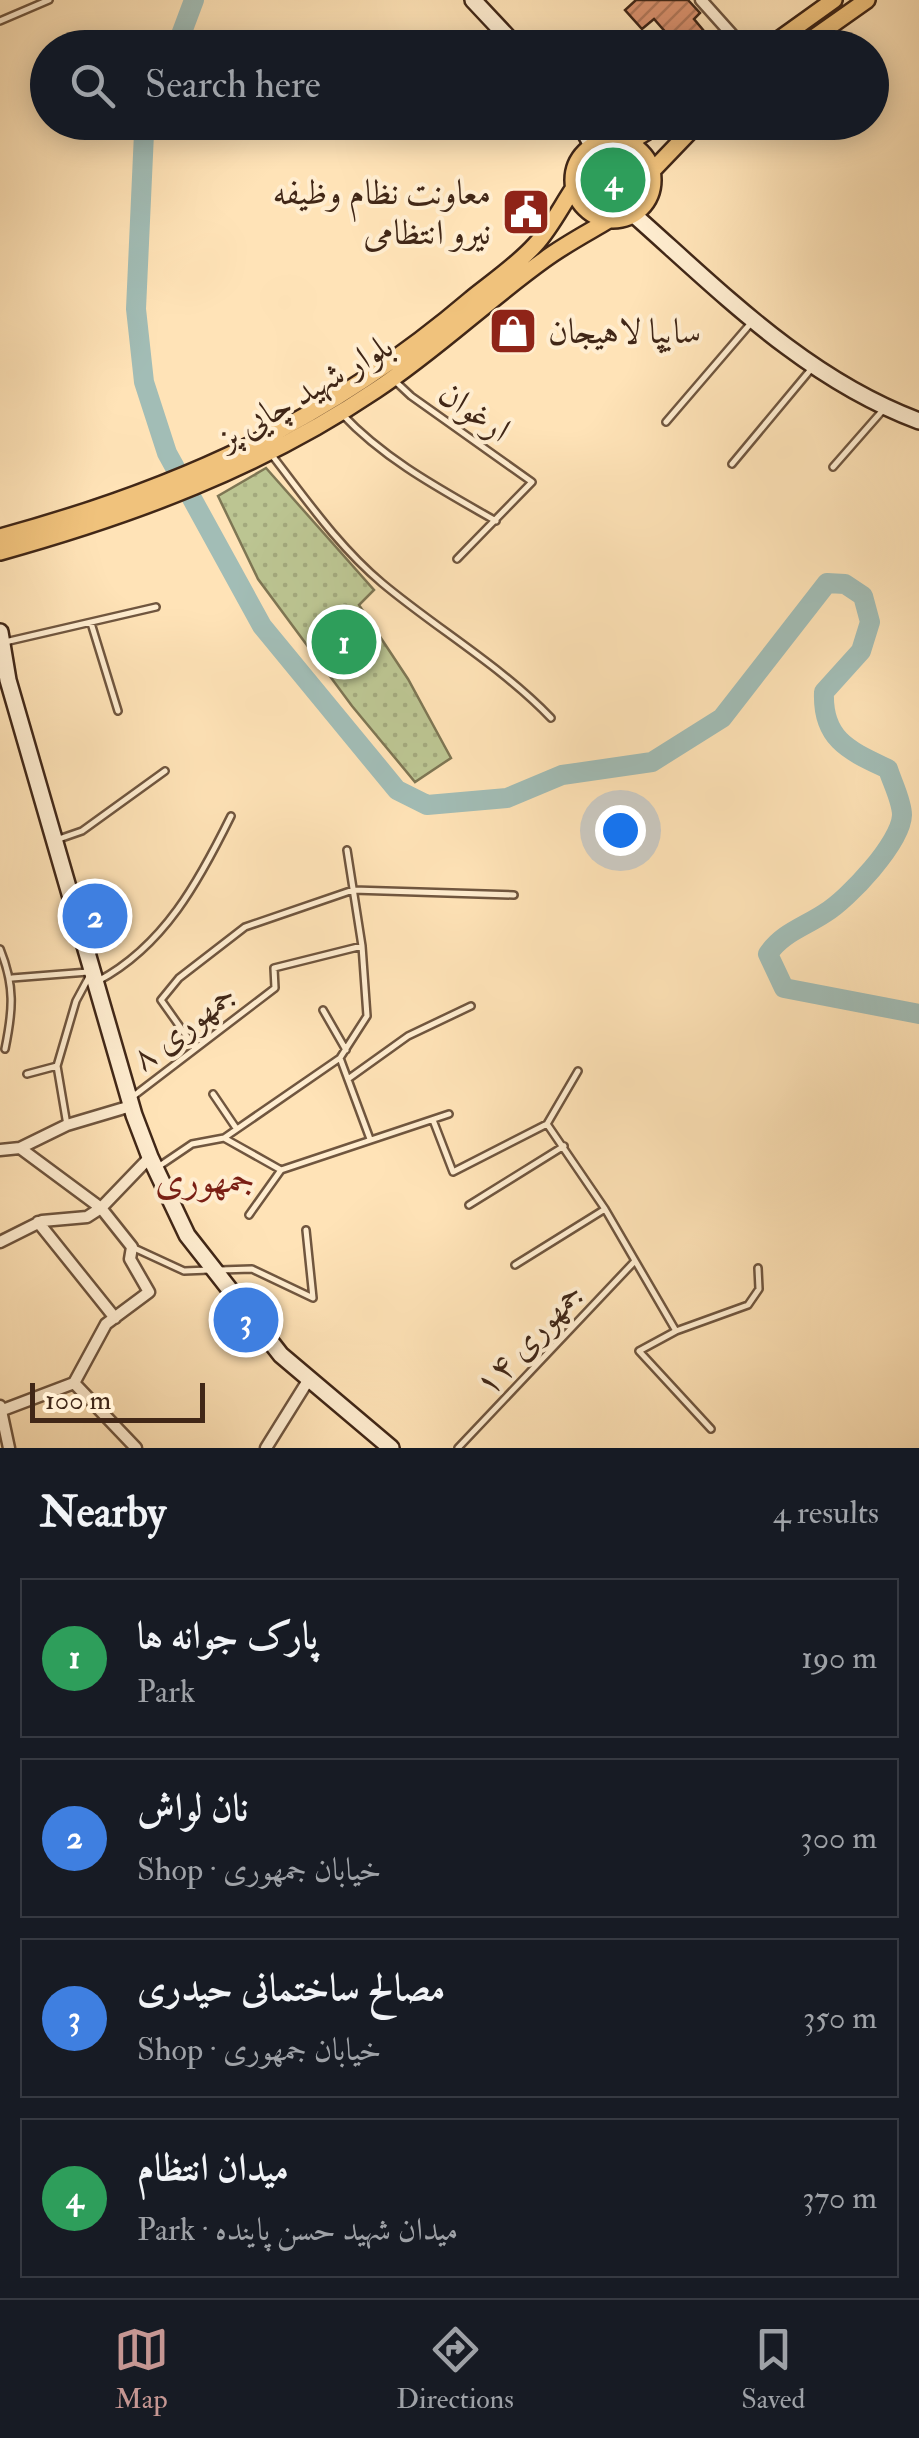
<!DOCTYPE html>
<html lang="en">
<head>
<meta charset="utf-8">
<style>
  body { margin:0; font-family:"IM FELL Double Pica",Amiri,serif; background:#242831; color:#f1f3f6 }
  .scale { position:absolute; left:30px; bottom:25px; width:175px; box-sizing:border-box; padding-left:10px; border:5px solid #412717; border-top:0; font-size:28px; line-height:35px; white-space:nowrap; color:#412717; -webkit-text-stroke:8px #ffedd0; paint-order:stroke }
  .you { position:absolute; left:620px; top:830px; width:35px; height:35px; margin:-25px; border:8px solid #fff; border-radius:50%; background:#1a73e8; box-shadow:0 0 0 15px #1a73e833 }
  .badge { display:grid; place-items:center; width:65px; height:65px; border-radius:50%; background:#c59692; color:#fff; font-size:32px; font-weight:700 }
  .pin { position:absolute; translate:-50% -50%; border:5px solid #fff; box-shadow:0 2px 10px #0006 }
  .list { margin:0; padding:0; list-style:none }
  h2 { display:flex; justify-content:space-between; align-items:center; height:130px; margin:0; padding:0 40px; font-size:42px }
  h2 small { font-size:32px; font-weight:400; color:#9ea1a6 }
  .list li { display:grid; grid-template-columns:65px 1fr auto; gap:30px; align-items:center; box-sizing:border-box; height:160px; margin:0 20px 20px; padding:0 20px; border:2px solid #363941; border-radius:0px }
  .list b { display:block; font-size:38px; white-space:nowrap }
  .list p { margin:0; font-size:32px; white-space:nowrap; color:#9ea1a6 }
  .list em { font-size:32px; font-style:normal; color:#9ea1a6 }
  .icon { flex:none; width:55px; height:55px; fill:none; stroke:currentColor; stroke-width:2; stroke-linecap:round; stroke-linejoin:round }
  .map { position:relative; flex:none; width:919px; height:1448px; overflow:hidden }
  .search { position:absolute; background:#171b24; box-shadow:0 5px 25px #0003; left:30px; right:30px; top:30px; height:110px; display:flex; align-items:center; gap:25px; box-sizing:border-box; padding:0 35px; border-radius:55px; color:#9ea1a6; font-size:38px }
  .sheet { height:850px; background:#171b24 }
  nav { display:flex; justify-content:space-around; align-items:center; box-sizing:border-box; height:140px; border-top:2px solid #363941; background:#171b24; font-size:28px; color:#9ea1a6 }
  nav a { display:grid; justify-items:center; gap:5px }
  nav .on { color:#c59692 }
  .map>svg:first-child { display:block }
</style>
</head>
<body>
<div class="map">
<svg width="919" height="1448" viewBox="0 0 919 1448">
  <defs>
    <pattern id="green-dots" width="8" height="8" patternUnits="userSpaceOnUse" patternTransform="scale(2.5)"><rect width="8" height="8" fill="#bcc592"/><path d="M2 2h.1M6 6h.1" fill="none" stroke="#a3a97d" stroke-width="1.8" stroke-linecap="round"/></pattern>
    <pattern id="building-hatch" width="6" height="6" patternUnits="userSpaceOnUse" patternTransform="scale(2.5)"><rect width="6" height="6" fill="#da926e"/><path d="M-1 1l2-2M0 6l6-6M5 7l2-2" fill="none" stroke="#b27759"/></pattern>
  </defs>
  <rect width="100%" height="100%" fill="#ffe3b7"/>
  <filter id="stains"><feTurbulence type="fractalNoise" baseFrequency=".002" numOctaves="4"/><feColorMatrix values="0 0 0 0 .2 0 0 0 0 .09 0 0 0 0 .02 0 0 0 .5 -.17"/></filter>
  <radialGradient id="worn" r=".72"><stop offset=".6" stop-color="#630" stop-opacity="0"/><stop offset="1" stop-color="#630" stop-opacity=".3"/></radialGradient>
  <path fill="url(#green-dots)" stroke="#7e7654" stroke-width="2.5" d="M586 177a27 27 0 1 1 54 0a27 27 0 1 1-54 0Z
    M266,468L374,590L359,605L408,679L451,758L415,782L352,706L258,579L218,496Z"/>
  <g fill="none" stroke-linecap="round" stroke-linejoin="round">
    <path stroke="#a2bdb6" stroke-width="20" d="M176,48L194,0
      M148,122L144,133L136,309L144,382L167,453L262,626L397,790L427,805L507,798L562,775L652,762L722,718L827,583L845,584L863,596L870,622L861,651L824,692C822,740 850,751 888,769C892,782 902,801 902,815C901,843 848,899 825,913C804,927 782,933 768,954L784,988L919,1014"/>
  </g>
  <path fill="url(#building-hatch)" stroke="#412717" stroke-width="2.5" d="M636,0H688L700,13L694,19L709,37L698,48H655L668,35L654,19L642,29L625,10Z"/>
  <g fill="none" stroke-linecap="round" stroke-linejoin="round">
    <g stroke="#70563f" stroke-width="10">
      <path id="service" d="M0,21L49,0
        M394,380L411,396L532,482L457,559
        M342,414C385,460 442,490 496,521
        M666,422L751,323
        M271,454C306,499 338,546 382,583C437,629 501,666 551,718
        M732,464L812,368
        M833,467L883,410
        M91,623L118,711
        M5,642L156,607
        M56,840L82,831L165,771
        M0,949C15,986 13,1010 5,1049
        M12,978L88,972
        M98,981C164,946 199,881 231,816
        M323,1010L346,1050
        M195,1048L161,1000L179,978L245,927L353,890L514,895
        M340,1058L370,1139
        M27,1074L57,1066
        M348,1079L408,1036L471,1006
        M213,1094L236,1128
        M131,1098L275,988L274,968L362,946
        M433,1120L453,1172L547,1124L578,1071
        M547,1124L605,1209L676,1331
        M67,1125L57,1066L76,1001L90,975
        M224,1138L340,1058L367,1016L362,946L347,850
        M158,1167L192,1144L224,1138L281,1170L449,1114
        M469,1205L564,1146
        M249,1215L281,1170
        M132,1247L184,1271L209,1270
        M515,1265L605,1209
        M220,1270L252,1269L313,1298L306,1230
        M711,1429L639,1351L676,1331L748,1305L759,1289L758,1268
        M458,1448L634,1262"/>
    </g>
    <g stroke="#70563f" stroke-width="15">
      <path id="minor" d="M701,0L744,48
        M20,1148L67,1125L131,1106
        M0,1150L20,1148L101,1208L87,1217L42,1221L0,1242
        M38,1222L115,1318
        M74,1383L136,1448
        M0,1406L9,1448
        M0,1411L74,1383L106,1324L149,1292L130,1259L132,1247L101,1208L150,1157
        M266,1448L309,1379"/>
    </g>
    <g stroke="#412717" stroke-width="20">
      <path id="secondary" d="M473,0L518,48
        M579,122L592,145
        M633,214C722,293 806,379 919,421
        M0,632L8,680L134,1115L150,1157L187,1235L281,1355L391,1448"/>
    </g>
    <g stroke="#412717" stroke-width="20">
      <path id="primary" d="M767,48L834,0
        M799,48L867,0
        M573 180a40 40 0 1 1 80 0a40 40 0 1 1-80 0Z
        M628,143L663,122
        M652,171L699,122
        M0,537C180,488 328,421 471,299C492,282 517,265 535,245C550,229 561,207 573,189
        M0,552C133,515 260,468 376,390C435,351 487,301 544,260C564,245 587,233 609,220"/>
    </g>
    <use href="#service" stroke="#ffedd0" stroke-width="5"/>
    <use href="#minor" stroke="#ffedd0" stroke-width="10"/>
    <use href="#secondary" stroke="#ffedd0" stroke-width="15"/>
    <use href="#primary" stroke="#f0c27c" stroke-width="15"/>
  </g>
  <defs>
    <g id="civic-square" transform="scale(2.5)"><rect x="-9" y="-9" width="18" height="18" rx="4" fill="#8f2418" stroke="#ffedd0"/><path d="M-.6-6.5H3V-4.5H.6V-3L4-1V1h2V6H-6V1h2V-1L-.6-3ZM-1.2 2.5V6h2.4V2.5Z" fill="#fff"/></g>
    <g id="shop-square" transform="scale(2.5)"><rect x="-9" y="-9" width="18" height="18" rx="4" fill="#8f2418" stroke="#ffedd0"/><path d="M-5-2.5h2.3a2.7 3.5 0 0 1 5.4 0H5L5.5 6h-11ZM-1.5-2.5h3a1.5 2.3 0 0 0-3 0Z" fill="#fff"/></g>
  </defs>
  <g fill-rule="evenodd">
    <use href="#civic-square" x="526" y="212"/>
    <use href="#shop-square" x="513" y="331"/>
  </g>
  <g text-anchor="middle" stroke-width="8" stroke-linejoin="round" paint-order="stroke">
    <g font-size="35" fill="#412717" stroke="#ffedd0" text-anchor="end">
      <text x="491" y="204">معاونت نظام وظیفه<tspan x="491" dy="40">نیرو انتظامی</tspan></text>
      <text x="548" y="343" text-anchor="start">سایپا لاهیجان</text>
    </g>
    <g font-size="35" fill="#412717" stroke="#ffedd0">
      <text transform="translate(305 391) rotate(-30)" y="12">بلوار شهید چایی پز</text>
      <text transform="translate(475 411) rotate(35)" y="12">ارغوان</text>
      <text transform="translate(183 1026) rotate(-37)" y="12">جمهوری ۸</text>
      <text transform="translate(528 1338) rotate(-47)" y="12">جمهوری ۱۴</text>
    </g>
    <g font-size="38" fill="#7a1f14" stroke="#ffedd0">
      <text x="205" y="1192">جمهوری</text>
    </g>
  </g>
  <rect width="100%" height="100%" filter="url(#stains)"/>
  <rect width="100%" height="100%" fill="url(#worn)"/>
</svg>
<div class="scale">100 m</div>
<div class="you"></div>
<div class="pin badge" style="left:344px;top:642px;background:#2e9e5b">1</div>
<div class="pin badge" style="left:95px;top:916px;background:#3f7fe0">2</div>
<div class="pin badge" style="left:246px;top:1320px;background:#3f7fe0">3</div>
<div class="pin badge" style="left:613px;top:180px;background:#2e9e5b">4</div>
<div class="search"><svg class="icon" aria-label="search" viewBox="0 0 24 24"><circle cx="10" cy="10" r="6"/><path d="M15 15l6 6"/></svg>Search here</div>
</div>
<section class="sheet">
<h2>Nearby<small>4 results</small></h2>
<ul class="list">
<li><span class="badge" style="background:#2e9e5b">1</span><div><b>پارک جوانه ها</b><p>Park</p></div><em>190 m</em></li>
<li><span class="badge" style="background:#3f7fe0">2</span><div><b>نان لواش</b><p>Shop · خیابان جمهوری</p></div><em>300 m</em></li>
<li><span class="badge" style="background:#3f7fe0">3</span><div><b>مصالح ساختمانی حیدری</b><p>Shop · خیابان جمهوری</p></div><em>350 m</em></li>
<li><span class="badge" style="background:#2e9e5b">4</span><div><b>میدان انتظام</b><p>Park · میدان شهید حسن پاینده</p></div><em>370 m</em></li>
</ul>
</section>
<nav>
<a class="on"><svg class="icon" aria-label="map" viewBox="0 0 24 24"><path d="M3 6l6-2 6 2 6-2v14l-6 2-6-2-6 2zM9 4v14M15 6v14"/></svg>Map</a>
<a><svg class="icon" aria-label="directions" viewBox="0 0 24 24"><path d="M12 3l9 9-9 9-9-9zM9 14v-3h6M13 9l2 2-2 2"/></svg>Directions</a>
<a><svg class="icon" aria-label="saved" viewBox="0 0 24 24"><path d="M7 4h10v16l-5-4-5 4z"/></svg>Saved</a>
</nav>
</body>
</html>
